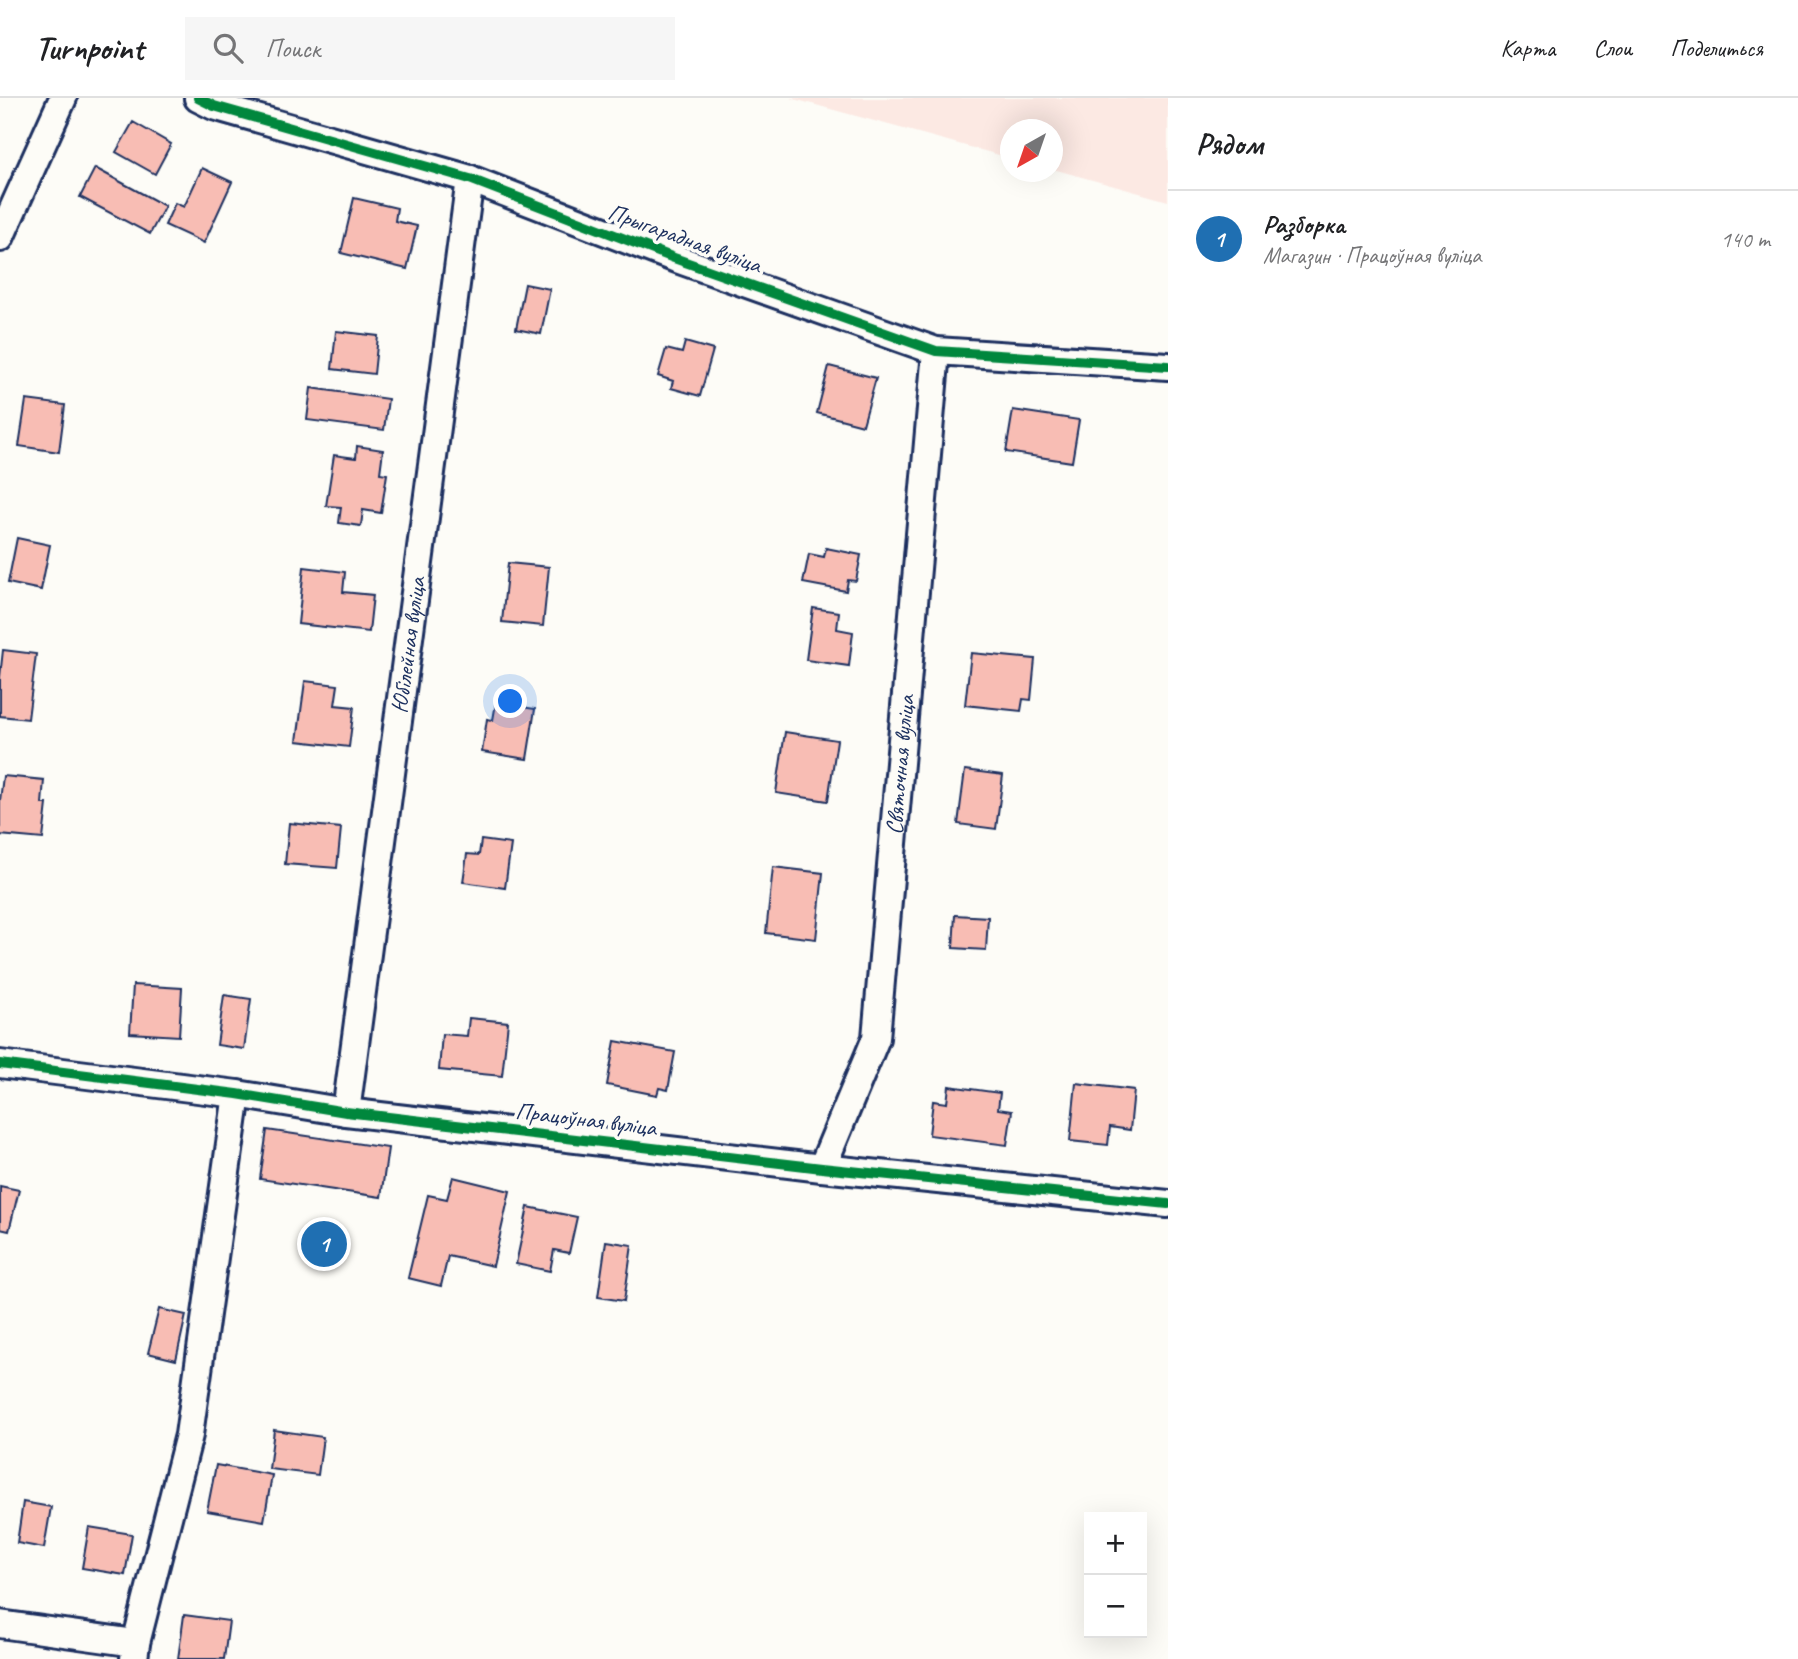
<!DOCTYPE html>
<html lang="ru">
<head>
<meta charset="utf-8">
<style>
  body { margin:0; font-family:Caveat,sans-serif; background:#f6f6f6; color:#202124 }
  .controls { position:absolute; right:21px; bottom:21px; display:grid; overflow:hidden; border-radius:0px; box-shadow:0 7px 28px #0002 }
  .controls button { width:63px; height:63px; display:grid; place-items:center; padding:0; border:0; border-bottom:2px solid #e0e0e0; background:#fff; color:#202124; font:35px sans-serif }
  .compass { position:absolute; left:1000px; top:21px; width:63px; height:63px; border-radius:50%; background:#fff; box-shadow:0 7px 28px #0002; rotate:220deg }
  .you { position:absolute; left:511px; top:604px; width:24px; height:24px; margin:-18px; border:5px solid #fff; border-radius:50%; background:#1a73e8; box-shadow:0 0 0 10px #1a73e833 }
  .badge { display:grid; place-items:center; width:46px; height:46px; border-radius:50%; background:#1f6fb2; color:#fff; font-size:23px; font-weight:700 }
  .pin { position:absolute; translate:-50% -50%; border:4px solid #fff; box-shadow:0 2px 7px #0006 }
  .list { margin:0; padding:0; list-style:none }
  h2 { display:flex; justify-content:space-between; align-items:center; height:91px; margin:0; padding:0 28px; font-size:30px }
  h2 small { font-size:23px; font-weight:400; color:#757577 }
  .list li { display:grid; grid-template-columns:46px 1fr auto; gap:21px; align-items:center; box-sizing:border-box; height:98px; padding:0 28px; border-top:2px solid #e0e0e0 }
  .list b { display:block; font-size:26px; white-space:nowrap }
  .list p { margin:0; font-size:23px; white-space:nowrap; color:#757577 }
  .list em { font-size:23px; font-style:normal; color:#757577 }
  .icon { flex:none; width:38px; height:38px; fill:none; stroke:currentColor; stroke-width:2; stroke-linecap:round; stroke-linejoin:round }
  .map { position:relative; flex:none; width:1168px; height:1561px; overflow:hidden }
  header { display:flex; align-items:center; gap:42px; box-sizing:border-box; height:98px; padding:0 35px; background:#fff; border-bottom:2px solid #e0e0e0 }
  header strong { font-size:33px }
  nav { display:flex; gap:38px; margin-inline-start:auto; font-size:24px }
  .search { width:490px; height:63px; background:#f6f6f6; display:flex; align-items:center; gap:18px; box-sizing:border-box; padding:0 24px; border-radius:0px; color:#757577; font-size:26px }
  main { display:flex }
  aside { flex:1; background:#fff }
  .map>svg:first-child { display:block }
</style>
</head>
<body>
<header>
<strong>Turnpoint</strong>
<div class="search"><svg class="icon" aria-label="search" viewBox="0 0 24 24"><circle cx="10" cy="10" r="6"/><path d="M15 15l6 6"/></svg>Поиск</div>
<nav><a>Карта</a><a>Слои</a><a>Поделиться</a></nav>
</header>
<main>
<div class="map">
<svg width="1168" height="1561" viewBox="0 0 1168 1561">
  <rect width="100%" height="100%" fill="#fdfcf7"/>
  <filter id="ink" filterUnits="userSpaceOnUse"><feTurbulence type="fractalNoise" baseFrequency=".0143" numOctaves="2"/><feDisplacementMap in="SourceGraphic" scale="14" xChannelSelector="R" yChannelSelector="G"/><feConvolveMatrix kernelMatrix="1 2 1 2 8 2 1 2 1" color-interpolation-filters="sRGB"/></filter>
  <g filter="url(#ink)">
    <path fill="#fce9e3" d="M790,0H1168V103L1053,71L1052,32H1010V60Z"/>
    <path fill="#f8bdb4" stroke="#1b2f5e" stroke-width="2" d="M133,24L171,46L155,76L116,54Z
      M95,70L165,108L150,136L80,99Z
      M202,70L232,84L204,145L165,127L175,105L184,109Z
      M354,100L397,110L395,123L417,128L407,171L341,155Z
      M525,186L550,191L541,236L516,231Z
      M336,233L378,238L374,276L332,271Z
      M685,244L713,252L700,298L671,290L673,283L658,278L666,251L682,255Z
      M829,268L876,280L863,327L817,315Z
      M311,290L388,301L384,332L307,322Z
      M26,302L65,307L59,354L19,348Z
      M1013,312L1079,322L1072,364L1006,354Z
      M357,348L383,352L380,375L387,376L381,415L363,412L361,428L339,425L341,409L326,408L334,357L356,360Z
      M17,440L50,447L41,492L8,485Z
      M826,450L861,457L856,483L848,482L846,493L803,485L809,456L824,459Z
      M508,465L549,469L543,528L502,524Z
      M304,469L345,474L343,494L373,497L369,534L298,526Z
      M813,510L839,514L837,531L853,534L849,568L806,562Z
      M3,552L36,556L28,621L0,618V579Z
      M971,555L1035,561L1031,602L1023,601L1021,613L965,607Z
      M305,583L338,587L335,607L354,609L349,649L297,643Z
      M496,605L535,611L527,661L482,654L487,621L493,622Z
      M785,634L837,642L828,703L776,695Z
      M965,672L1003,677L996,731L958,726Z
      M3,678L44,682L42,706H47L43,741L0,737V703Z
      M289,725L341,730L337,770L285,766Z
      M481,742L511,746L505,790L463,784L467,756L479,757Z
      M773,769L823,775L816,841L766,835Z
      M955,817L988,819L986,852L953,850Z
      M133,887L182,890L179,938L130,935Z
      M224,897L251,901L244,951L217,947Z
      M469,920L508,924L502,978L439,972L442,936L467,938Z
      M615,943L675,954L668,992L659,990L657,997L607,987Z
      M1076,985L1134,992L1130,1032L1110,1029L1108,1047L1070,1043Z
      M949,988L1000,995L998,1011L1012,1013L1007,1047L929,1037L933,1003L947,1005Z
      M267,1032L388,1050L381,1099L260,1081Z
      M453,1079L510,1093L493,1168L448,1158L441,1188L408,1180L428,1097L447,1101Z
      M0,1088L19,1092L9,1133L0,1131Z
      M528,1109L577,1119L569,1155L554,1152L550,1173L516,1166Z
      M606,1143L632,1147L624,1203L598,1199Z
      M159,1211L186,1217L176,1262L148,1255Z
      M274,1332L323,1339L318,1377L269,1371Z
      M216,1367L272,1377L264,1423L207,1413Z
      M23,1404L51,1409L44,1450L17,1445Z
      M89,1429L132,1436L125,1477L82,1470Z
      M184,1517L229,1523L224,1561H178Z"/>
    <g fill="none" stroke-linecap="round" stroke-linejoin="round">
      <g stroke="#1b2f5e" stroke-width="32">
        <g id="minor">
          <path d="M198,0L214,8L470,81L674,160L936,253L1168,268"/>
          <path d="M0,140L63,0"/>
          <path d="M0,966L237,996L346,1014L822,1070L1168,1106"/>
          <path id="s1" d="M346,1014L470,81"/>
          <path id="s2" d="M822,1070L876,940L936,253"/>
          <path d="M0,1526L136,1545"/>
          <path d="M134,1561L136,1545L189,1337L237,996"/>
        </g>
      </g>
      <use href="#minor" stroke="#fdfcf7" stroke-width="26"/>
      <g stroke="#fdfcf7" stroke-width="15">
        <path id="cycleway" d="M198,0L214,8L470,81L674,160L936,253L1168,268
          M0,966L237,996L346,1014L822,1070L1168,1106"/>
      </g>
      <use href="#cycleway" stroke="#00873e" stroke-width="10"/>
    </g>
  </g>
  <g text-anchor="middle" stroke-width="7" stroke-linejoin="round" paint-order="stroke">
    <g font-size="24" fill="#1b2f5e" stroke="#fdfcf7">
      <text transform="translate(685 140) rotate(20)" y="8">Прыгарадная вуліца</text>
      <text dy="8" stroke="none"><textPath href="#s1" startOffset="471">Юбілейная вуліца</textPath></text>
      <text dy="8" stroke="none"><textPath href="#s2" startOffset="415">Святочная вуліца</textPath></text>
      <text transform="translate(586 1021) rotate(7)" y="8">Працоўная вуліца</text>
    </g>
  </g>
</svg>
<div class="controls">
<button>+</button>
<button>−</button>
</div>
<svg class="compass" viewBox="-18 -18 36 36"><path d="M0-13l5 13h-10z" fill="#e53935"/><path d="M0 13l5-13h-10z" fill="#757577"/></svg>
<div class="you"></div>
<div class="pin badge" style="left:324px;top:1146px">1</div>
</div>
<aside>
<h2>Рядом<small></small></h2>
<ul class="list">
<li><span class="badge">1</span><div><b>Разборка</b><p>Магазин · Працоўная вуліца</p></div><em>140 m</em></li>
</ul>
</aside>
</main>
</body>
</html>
